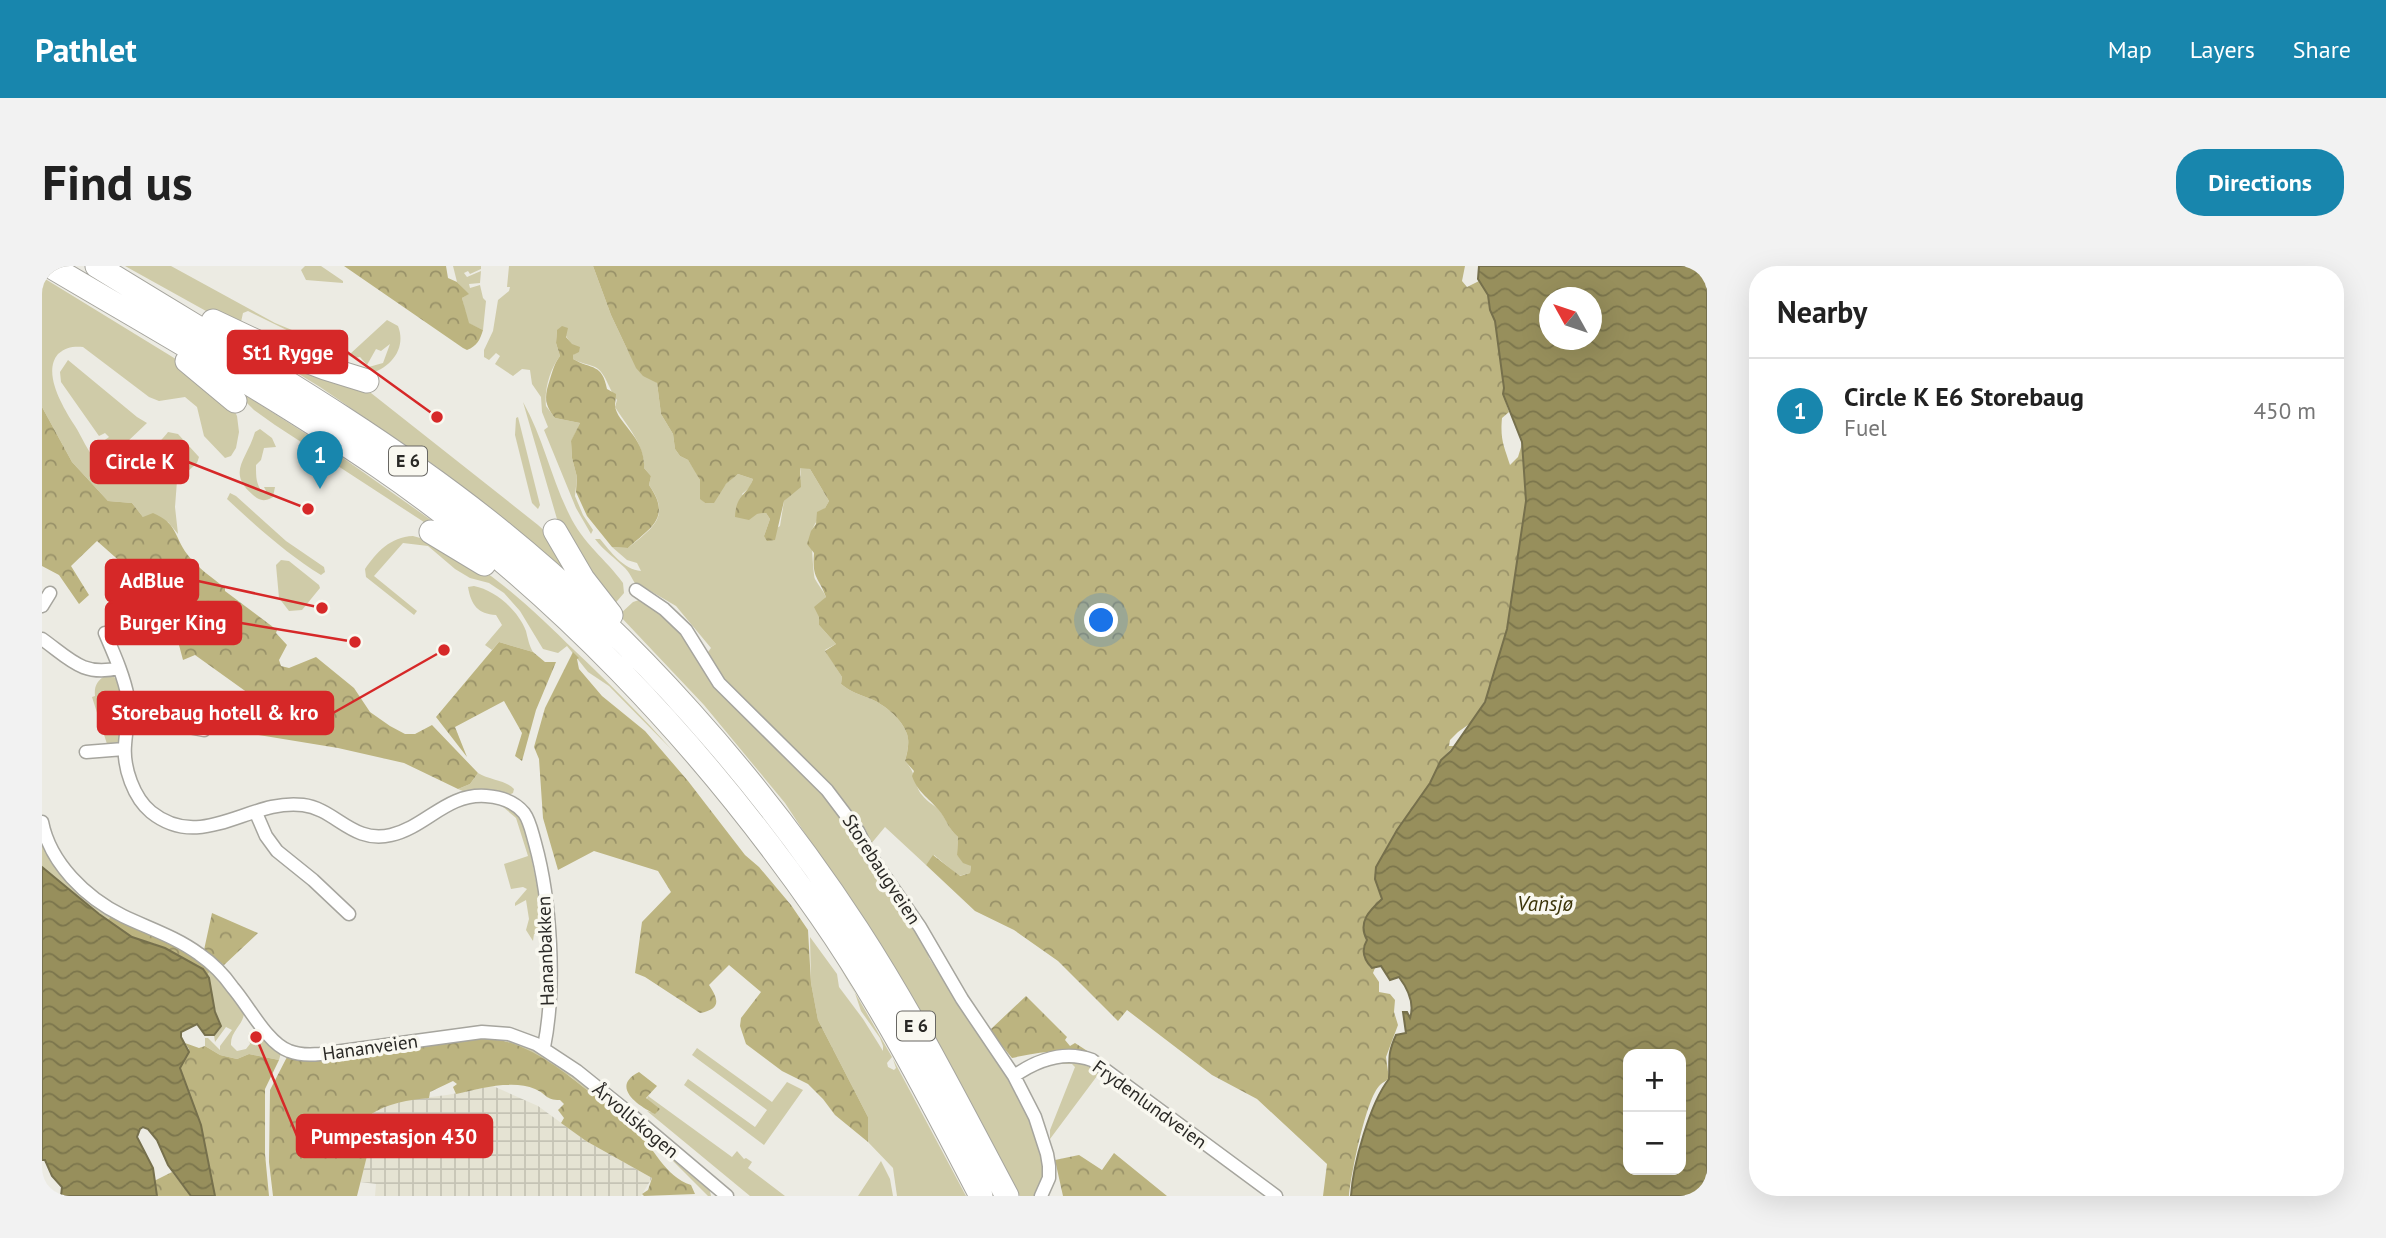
<!DOCTYPE html>
<html lang="en">
<head>
<meta charset="utf-8">
<style>
  body { margin:0; font-family:"PT Sans",sans-serif; background:#f2f2f2; color:#222 }
  .controls { position:absolute; right:21px; bottom:21px; display:grid; overflow:hidden; border-radius:14px; box-shadow:0 7px 28px #0002 }
  .controls button { width:63px; height:63px; display:grid; place-items:center; padding:0; border:0; border-bottom:2px solid #e0e0e0; background:#fff; color:#222; font:35px sans-serif }
  .compass { position:absolute; left:1497px; top:21px; width:63px; height:63px; border-radius:50%; background:#fff; box-shadow:0 7px 28px #0002; rotate:310deg }
  .you { position:absolute; left:1060px; top:355px; width:24px; height:24px; margin:-18px; border:5px solid #fff; border-radius:50%; background:#1a73e8; box-shadow:0 0 0 10px #1a73e833 }
  .badge { display:grid; place-items:center; width:46px; height:46px; border-radius:50%; background:#1886ad; color:#fff; font-size:23px; font-weight:700 }
  .pin { position:absolute; translate:-50% -58px; filter:drop-shadow(0 2px 4px #0008) }
  .pin::after { content:''; position:absolute; top:37px; width:24px; height:21px; background:inherit; clip-path:polygon(0 0,100% 0,50% 100%) }
  .list { margin:0; padding:0; list-style:none }
  h2 { display:flex; justify-content:space-between; align-items:center; height:91px; margin:0; padding:0 28px; font-size:30px }
  h2 small { font-size:23px; font-weight:400; color:#767676 }
  .list li { display:grid; grid-template-columns:46px 1fr auto; gap:21px; align-items:center; box-sizing:border-box; height:105px; padding:0 28px; border-top:2px solid #e0e0e0 }
  .list b { display:block; font-size:26px; white-space:nowrap }
  .list p { margin:0; font-size:23px; white-space:nowrap; color:#767676 }
  .list em { font-size:23px; font-style:normal; color:#767676 }
  .map { position:relative; flex:none; width:1665px; height:930px; overflow:hidden; border-radius:28px }
  header { display:flex; align-items:center; gap:42px; box-sizing:border-box; height:98px; padding:0 35px; background:#1886ad; color:#fff }
  header strong { font-size:33px }
  nav { display:flex; gap:38px; margin-inline-start:auto; font-size:24px }
  .intro { display:flex; align-items:center; justify-content:space-between; box-sizing:border-box; height:168px; padding:0 42px }
  h1 { margin:0; font-size:49px }
  .button { padding:18px 32px; border-radius:28px; background:#1886ad; color:#fff; font-size:24px; font-weight:700 }
  main { display:flex; gap:42px; padding:0 42px }
  aside { flex:1; background:#fff; border-radius:28px; box-shadow:0 7px 28px #0002 }
  .map>svg:first-child { display:block }
</style>
</head>
<body>
<header>
<strong>Pathlet</strong>
<nav><a>Map</a><a>Layers</a><a>Share</a></nav>
</header>
<div class="intro"><h1>Find us</h1><a class="button">Directions</a></div>
<main>
<div class="map">
<svg width="1665" height="930" viewBox="0 0 1665 930">
  <defs>
    <pattern id="industrial-grid" width="8" height="8" patternUnits="userSpaceOnUse" patternTransform="scale(1.75)"><rect width="8" height="8" fill="#e5e3d3"/><path d="M0 4h8M4 0v8" fill="none" stroke="#c5c3b5"/></pattern>
    <pattern id="forest-crowns" width="20" height="18" patternUnits="userSpaceOnUse" patternTransform="scale(1.75)"><rect width="20" height="18" fill="#bcb480"/><path d="M2 6a3 3 0 1 1 6 0M12 15a3 3 0 1 1 6 0" fill="none" stroke="#999269"/></pattern>
    <pattern id="park-tufts" width="24" height="20" patternUnits="userSpaceOnUse" patternTransform="scale(1.75)"><rect width="24" height="20" fill="#cfcba8"/><path d="M3 7l-1-3M5 7V3M7 7l1-3M15 17l-1-3M17 17v-4M19 17l1-3" fill="none" stroke="#b2ae90"/></pattern>
    <pattern id="water-waves" width="16" height="10" patternUnits="userSpaceOnUse" patternTransform="scale(1.75)"><rect width="16" height="10" fill="#978f5c"/><path d="M0 5q4-4 8 0t8 0" fill="none" stroke="#7b754c"/></pattern>
  </defs>
  <rect width="100%" height="100%" fill="#ecebe3"/>
  <path fill="url(#industrial-grid)" d="M451,820L496,840L544,875L610,912L599,930H333L334,918L318,916L326,886L328,849L337,843L363,834L405,829Z"/>
  <path fill="#cfcba8" fill-rule="evenodd" d="M83,0H129L233,57L308,88L345,54L356,60C365,83 348,103 326,108L173,50ZM206,45L265,74L313,92L318,91L325,99L334,83L339,85L348,78L341,97L323,102L280,88L199,56L201,47Z
    M263,0H279L301,15V17L264,14L259,4Z
    M411,0H439V3L428,8L426,5L422,7L425,11L439,5L438,17L427,18L428,22L438,19L441,32L444,35L441,64L426,57L420,32L426,28L415,16Z
    M467,0H551L569,49L586,85L615,117L619,148L631,168L633,183L638,190L646,194L654,206L658,214L659,233L663,237C676,228 684,216 696,208L711,213L708,221L700,228L715,248L724,247L728,253L722,270L738,260L742,235C752,226 762,217 758,202L763,201L768,203L787,235C782,245 774,254 770,264C769,267 771,309 773,313C776,319 781,324 784,331L780,336L777,359L794,378L783,384L800,411L799,418C809,426 818,429 829,433C843,439 860,453 865,468C868,476 865,487 863,495C876,509 872,520 880,529C886,537 895,540 900,548C906,557 907,563 916,571L915,589L929,600L928,607L917,610L892,589L884,599L843,561L828,579L815,554L796,529L677,413L666,386L669,382L634,340L605,323L600,325C591,318 590,309 583,302C573,292 562,285 553,273H558C568,285 582,304 599,305L595,297L585,294L570,281L586,282C610,262 630,251 607,219L609,210L602,202C603,179 585,160 573,141L575,134C567,124 563,105 553,101C546,98 538,97 531,93V89L534,86L524,70V67L515,64L514,77L518,90C508,103 502,124 504,140L513,152L538,157L529,176L530,192L535,211L533,230L541,249L551,264L549,268L534,242L502,164L506,161L500,146L499,131L490,118L488,104L480,103L471,110L453,98L458,90L454,87L447,94L442,91V84L451,65L456,34L467,25L468,21H465Z
    M0,11L137,95L191,142L195,150L197,166L194,182L189,190L183,192L162,170L155,141L143,131L117,135L107,131L41,81C32,80 24,81 16,88C0,107 21,141 33,160C40,171 46,187 56,196C61,201 68,207 75,206C88,205 118,177 126,166L136,168L157,191L155,197L135,215L133,241L136,268L126,256L101,251L90,237L66,235L30,196L0,141Z
    M216,83L329,127L496,259L507,269L527,309L395,201L278,121Z
    M26,94L95,151L105,157L84,177H78L77,179L80,187H89L76,197L62,192L59,188L62,179L60,176L67,171L63,167L57,170L19,116L18,106Z
    M203,129L294,187L396,259L388,260L233,159L212,144L199,131Z
    M481,136C501,171 509,212 527,248C541,278 564,293 581,317L582,327L570,341L530,284L515,253Z
    M476,151L498,239L496,243L490,237L473,169L474,152Z
    M218,163L230,172L234,181L222,182L219,194L214,199C214,212 214,218 221,227L224,225L222,221H233L231,231C222,236 218,235 211,229C184,206 205,194 213,166Z
    M188,227L194,230L244,275L282,301L283,306L279,309C245,288 214,260 185,233Z
    M371,270C431,285 488,341 532,384C566,416 599,449 630,484L567,420L546,406L525,380L516,387L501,383L478,345L462,327L447,317L428,312L413,303L386,280L361,277L332,310L375,345L372,349L324,311L323,303C335,286 348,271 371,270Z
    M239,294L247,295L277,319L278,322L260,344L247,345L237,332L234,299Z
    M432,320C453,324 476,344 484,365C486,373 487,379 491,386L457,376L450,384L443,379L460,359L454,349C436,348 429,339 426,321Z
    M597,334L612,339L648,375L787,532L806,558L851,630C853,639 856,648 865,652L884,680L887,692C915,736 1009,860 1004,910C1003,916 998,924 996,930H978L908,798L862,718L743,537L662,439L577,349L591,336Z
    M64,409C89,409 80,455 79,472L75,477L65,478L50,431L53,430C52,420 55,415 64,409Z
    M436,507C447,514 464,514 472,523L471,527L467,529L423,526L416,523L428,518Z
    M462,537L478,548L484,566L498,634L503,698C496,691 500,679 497,668H492L491,675L484,664L487,653L484,634L473,640V637L485,623L481,621L469,623L462,598L486,590L474,552L460,540Z
    M0,579C15,611 42,629 69,650L66,654L32,629L0,601Z
    M768,671L795,708L797,721L821,753L841,785V780L838,772L819,745L813,727L797,700L804,711L850,791L845,797L846,801L852,804L854,802L851,793L924,930H855L851,902L826,876V851L776,754L769,717Z
    M169,704L202,743C204,758 188,764 189,779L195,785L204,783L208,778L206,768L213,764L239,787L237,794L207,788L195,793L178,789L163,780V772H166L178,784V780L190,764L184,761L173,776L172,769L178,763L165,709Z
    M458,772L491,782L532,810L668,925L669,930H666L631,895L529,811Z
    M655,782L730,836L745,816L761,824L722,879L642,819L646,813L713,861L725,844L650,789Z
    M1020,794L1044,796L1058,806L1008,873V864L1033,801L1030,798H1019Z
    M606,830L690,891L695,885L702,893L704,892L710,896L706,902L743,930H708L605,845L609,846L605,833Z
    M839,895L848,913L851,930H816Z"/>
  <path fill="url(#forest-crowns)" d="M302,0H404L406,12L415,16L427,28L420,32L427,57L441,64C438,74 435,80 425,84L421,82Z
    M551,0H1423L1420,15L1425,21L1437,15L1446,29L1447,40L1453,55L1462,122L1461,128L1467,146L1460,152C1458,174 1462,180 1468,199L1476,191L1480,178L1481,187L1484,239L1465,363L1447,428L1430,456L1416,466L1408,474L1407,480H1412L1399,494L1388,517L1352,568L1336,598L1335,620L1340,633C1329,646 1315,656 1325,674C1318,684 1323,691 1328,701L1333,702L1331,707L1337,716V726L1348,728L1353,734L1352,746L1356,759L1344,791L1347,813C1344,815 1341,816 1338,819C1324,832 1309,909 1307,930H1281L1285,898L1215,833L1170,809L1085,744L1076,755L1016,695L972,664L933,645L884,599L891,589L918,610L928,607L929,600L921,597L915,589L916,571C906,562 906,557 899,547C888,532 877,529 870,510L872,505L863,495C865,487 868,477 865,468C860,453 843,439 829,433C818,429 809,426 799,418L800,411L783,385L794,378L777,359V351L772,341L784,331C776,310 770,313 772,287L765,278L769,265L774,258L775,246L783,242L787,235L768,203L758,202L759,221L742,235L733,274L725,275L722,270L728,253L724,247L715,248L707,254L693,251C694,228 705,230 711,213L696,208L684,218L672,237H663L658,233V214L646,194L638,190L633,183L631,168L619,148L615,117L601,110L594,102L569,49Z
    M520,60L526,62L524,71L530,78L538,81L537,86L531,89V93C550,104 560,97 565,123L574,128C574,132 573,136 573,140C575,157 604,172 602,202L609,210L607,219C630,252 609,261 586,282L570,281L545,250L534,226L535,211L530,192L529,175L538,157L513,152C501,137 503,129 508,113C511,104 512,98 518,90L514,77L515,64Z
    M0,141L30,196L66,235L90,237L101,251L111,247C135,257 132,270 145,288C154,301 171,312 183,322V325L235,364L234,367L245,379L237,394L239,400L247,402L274,391L312,422L328,446L348,460L363,468H373L390,459L436,507L428,518L416,523L362,497L296,482L210,468L217,435L153,389L141,394L126,338L55,275L29,300L47,329L37,338L17,309L0,300Z
    M457,376L491,386L503,396H514L494,444L480,495L473,490L480,467L462,435L413,461L425,491L394,451Z
    M531,386L537,392L535,393L537,403L560,430L603,465L646,515L703,589L717,601L749,639L766,664L769,717L776,754L826,851V876L793,849L781,833L766,818L740,805L704,778L698,760L699,752L719,726L687,699L667,719C677,734 679,743 658,747L603,711L593,707L600,656L629,626L616,605L552,585L516,604L501,552L497,493L492,481L503,442Z
    M170,647L216,667L182,699L162,684Z
    M69,650C104,665 139,680 169,704L165,709L161,703L113,678L90,671L66,654Z
    M984,730L1025,771L1023,774L1028,780L1033,777L1050,788C1022,782 997,786 970,792L952,770L949,763Z
    M439,771C485,774 521,805 555,832C568,842 582,852 593,863C611,880 623,911 649,919L653,928L602,930L600,928L606,924L610,912L544,875L519,857L522,852L516,844L522,838L518,834C503,834 505,828 493,823C471,813 436,823 414,828L411,821L415,818L411,815L388,826L387,832C367,834 345,837 328,849L326,886L315,930H231L227,896L228,824L245,791L266,795Z
    M143,777L157,782L163,780L178,789L195,793L207,788L237,794L223,823V888L227,930H173L159,859L138,802L147,783Z
    M597,806L615,820L604,832L618,843L613,848C598,841 567,821 597,806Z
    M1072,887L1125,930H1021L1013,894L1037,889L1060,904Z
    M130,906L149,930H115L112,915Z"/>
  <path fill="url(#park-tufts)" d="M61,416L70,419C74,432 76,449 72,462L62,464C58,448 51,429 61,416Z"/>
  <path fill="url(#water-waves)" stroke="#76704c" stroke-width="2" fill-rule="evenodd" d="M1437,0H1665V930H1309C1311,898 1328,837 1347,813C1348,792 1345,789 1354,769L1364,767L1361,746H1365L1368,752C1373,737 1366,723 1357,711L1348,714L1339,700L1330,702C1322,694 1319,684 1325,674C1315,656 1328,644 1340,633L1333,613L1334,601L1355,564L1388,517L1399,494L1409,485L1443,436L1465,363L1484,235L1480,176L1461,128L1462,122L1453,55L1448,44L1446,29L1436,13ZM1507,32H1549V74H1507ZM1586,788H1639V904H1586Z
    M0,601L57,648L90,671L123,682L161,703L167,712L173,746L179,760L172,769H163L155,758L139,766V771L147,786L138,802L159,859L173,930H149L126,899L115,874L106,863L101,861L98,863L95,871L111,902L115,930H19L20,921L10,910L3,894H0Z"/>
  <g fill="none" stroke-linecap="round" stroke-linejoin="round">
    <g stroke="#a6a59e" stroke-width="15">
      <path id="street" d="M594,324L622,343L644,364L677,417L785,524L816,565L828,589L878,661L920,733L972,810L993,851L1005,888L1007,900V912L999,930
        M0,340L8,327
        M63,367C72,388 82,410 86,432C88,448 84,463 83,479C81,502 92,532 109,546C160,587 208,532 261,539C294,543 310,578 349,569C384,561 405,527 444,530C458,531 473,536 482,547C488,555 490,567 493,577C509,635 514,721 502,781
        M0,373C28,393 41,411 77,402
        M86,431L136,459L162,464
        M44,486L82,483
        M214,547L224,570L235,585L271,614L307,648
        M0,556C8,597 44,632 81,650C106,662 134,671 157,688C170,697 182,709 191,722C206,739 225,777 247,785C257,789 268,789 278,788L440,766L467,768L494,778L535,805L581,842L685,930
        M972,810C995,794 1023,784 1050,794L1234,930"/>
    </g>
    <g stroke="#a6a59e" stroke-width="25">
      <path id="highway" d="M8,0C118,65 230,128 336,200C510,319 659,477 778,649C840,738 889,834 939,930
        M55,0C189,83 327,160 451,259C592,372 716,512 815,663C871,749 917,840 965,930
        M171,55L220,78L283,102L325,115
        M145,95L193,135
        M513,265L541,313L569,349
        M389,266L442,298"/>
    </g>
    <use href="#street" stroke="#fff" stroke-width="12"/>
    <use href="#highway" stroke="#fff" stroke-width="23"/>
  </g>
  <g text-anchor="middle" stroke-width="7" stroke-linejoin="round" paint-order="stroke">
    <g fill="#f9f8f0" stroke="#686763" stroke-width="2">
      <rect x="347" y="180.5" width="38" height="29" rx="5"/>
      <rect x="855" y="745.5" width="38" height="29" rx="5"/>
    </g>
    <g font-size="18" font-weight="bold" fill="#2a2926">
      <text x="366" y="201">E 6</text>
      <text x="874" y="766">E 6</text>
    </g>
    <g font-size="19" fill="#2a2926" stroke="#f9f8f0">
      <text transform="translate(840 603) rotate(57)" y="7">Storebaugveien</text>
      <text transform="translate(503 685) rotate(-92)" y="7">Hananbakken</text>
      <text transform="translate(328 781) rotate(-8)" y="7">Hananveien</text>
      <text transform="translate(1108 838) rotate(36)" y="7">Frydenlundveien</text>
      <text transform="translate(594 854) rotate(40)" y="7">Årvollskogen</text>
    </g>
    <g font-size="21" font-style="italic" fill="#3c350a" stroke="#f9f8f0">
      <text x="1503" y="645">Vansjø</text>
    </g>
  </g>
  <path fill="none" stroke="#d62828" stroke-width="2.5" d="M395 151L305 86M266 243L146 196M280 342L156 315M313 376L199 357M402 384L291 447M214 771L255 870"/>
  <g fill="#d62828" stroke="#f9f8f0" stroke-width="2.5">
    <circle cx="395" cy="151" r="7"/>
    <circle cx="266" cy="243" r="7"/>
    <circle cx="280" cy="342" r="7"/>
    <circle cx="313" cy="376" r="7"/>
    <circle cx="402" cy="384" r="7"/>
    <circle cx="214" cy="771" r="7"/>
  </g>
  <g fill="#d62828" stroke="#d62828" stroke-width="2.5">
    <rect x="186" y="65" width="119" height="42" rx="7"/>
    <rect x="49" y="175" width="97" height="42" rx="7"/>
    <rect x="64" y="294" width="92" height="42" rx="7"/>
    <rect x="64" y="336" width="135" height="42" rx="7"/>
    <rect x="56" y="426" width="235" height="42" rx="7"/>
    <rect x="255" y="849" width="195" height="42" rx="7"/>
  </g>
  <g font-size="21" text-anchor="middle" font-weight="bold" fill="#fff">
    <text x="246" y="94">St1 Rygge</text>
    <text x="98" y="203">Circle K</text>
    <text x="110" y="322">AdBlue</text>
    <text x="131" y="364">Burger King</text>
    <text x="173" y="454">Storebaug hotell &amp; kro</text>
    <text x="352" y="878">Pumpestasjon 430</text>
  </g>
</svg>
<div class="controls">
<button>+</button>
<button>−</button>
</div>
<svg class="compass" viewBox="-18 -18 36 36"><path d="M0-13l5 13h-10z" fill="#e53935"/><path d="M0 13l5-13h-10z" fill="#767676"/></svg>
<div class="you"></div>
<div class="pin badge" style="left:278px;top:223px">1</div>
</div>
<aside>
<h2>Nearby<small></small></h2>
<ul class="list">
<li><span class="badge">1</span><div><b>Circle K E6 Storebaug</b><p>Fuel</p></div><em>450 m</em></li>
</ul>
</aside>
</main>
</body>
</html>
